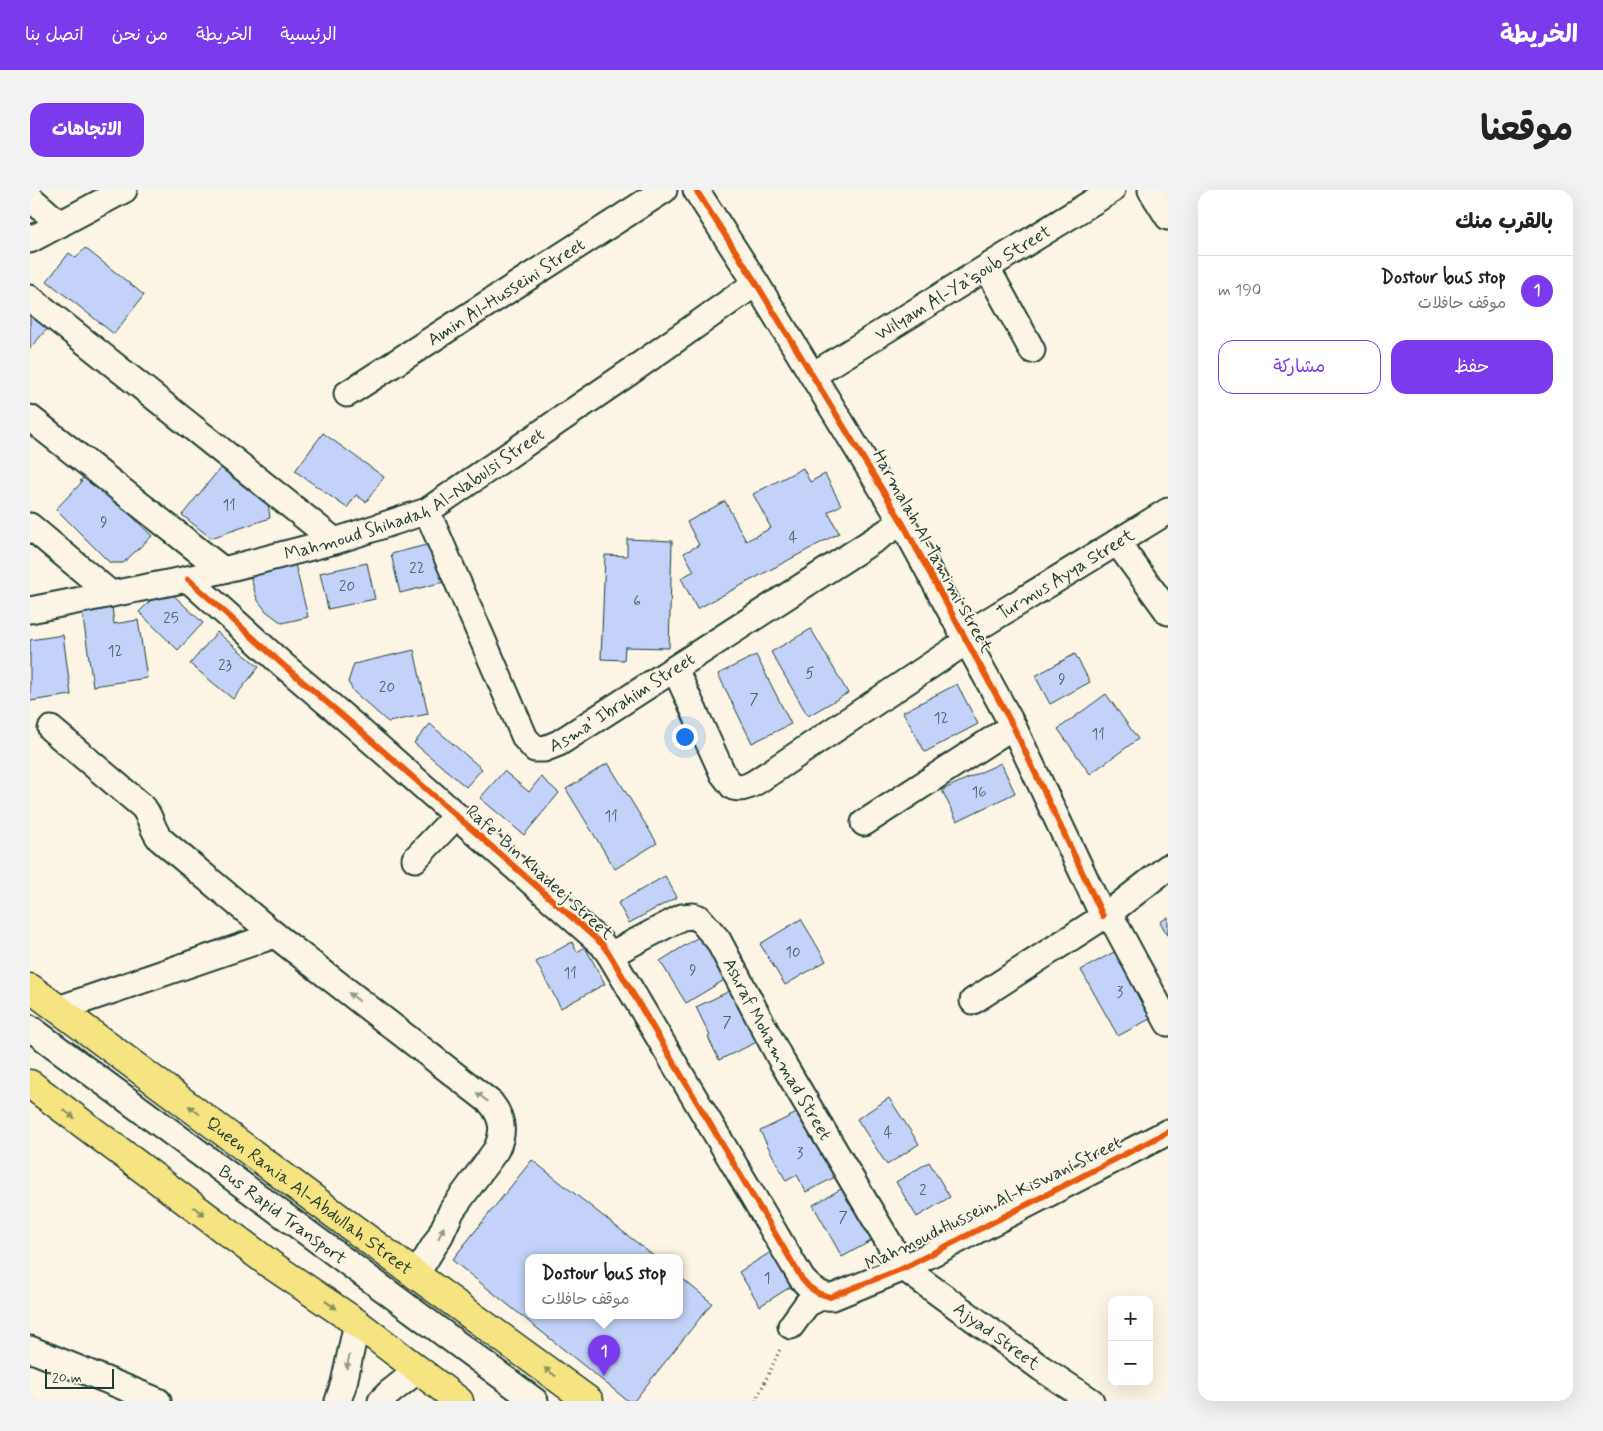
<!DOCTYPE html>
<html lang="ar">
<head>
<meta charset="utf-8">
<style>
  body { margin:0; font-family:Mynerve,"Playpen Sans Arabic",sans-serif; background:#f2f2f2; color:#222; direction:rtl }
  .controls { position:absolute; right:15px; bottom:15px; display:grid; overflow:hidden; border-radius:10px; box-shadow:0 5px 20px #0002 }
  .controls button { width:45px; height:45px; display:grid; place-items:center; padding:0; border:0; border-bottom:1px solid #e0e0e0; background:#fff; color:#222; font:25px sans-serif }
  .scale { position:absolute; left:15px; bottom:12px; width:69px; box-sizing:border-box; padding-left:5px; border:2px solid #1f3d34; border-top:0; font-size:14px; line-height:18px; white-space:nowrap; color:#1f3d34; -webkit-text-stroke:4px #fcf5e5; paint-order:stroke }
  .you { position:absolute; left:654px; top:546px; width:18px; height:18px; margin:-12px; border:4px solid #fff; border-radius:50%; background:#1a73e8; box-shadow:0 0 0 8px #1a73e833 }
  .badge { display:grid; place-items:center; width:32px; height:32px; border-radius:50%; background:#7c3aed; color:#fff; font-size:16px; font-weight:700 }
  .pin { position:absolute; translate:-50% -41px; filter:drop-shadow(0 1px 2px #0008) }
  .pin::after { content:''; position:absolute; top:26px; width:18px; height:15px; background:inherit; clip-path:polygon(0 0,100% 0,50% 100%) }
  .popup { position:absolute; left:495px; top:1064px; width:158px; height:65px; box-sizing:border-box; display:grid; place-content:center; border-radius:10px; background:#fff; filter:drop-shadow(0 1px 4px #0005); font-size:16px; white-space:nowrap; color:#767676 }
  .popup b { font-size:19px; color:#222 }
  .popup::after { content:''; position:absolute; left:50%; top:100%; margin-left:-10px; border:10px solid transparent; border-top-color:#fff }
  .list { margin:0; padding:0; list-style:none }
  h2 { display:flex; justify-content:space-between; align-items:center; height:65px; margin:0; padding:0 20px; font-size:21px }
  h2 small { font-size:16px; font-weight:400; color:#767676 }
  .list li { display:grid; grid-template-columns:32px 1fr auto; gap:15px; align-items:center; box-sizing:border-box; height:70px; padding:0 20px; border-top:1px solid #e0e0e0 }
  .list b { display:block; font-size:19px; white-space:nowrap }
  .list p { margin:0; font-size:16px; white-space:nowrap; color:#767676 }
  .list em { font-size:16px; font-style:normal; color:#767676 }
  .actions { display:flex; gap:10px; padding:15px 20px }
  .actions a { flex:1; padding:11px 0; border:1px solid #7c3aed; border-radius:15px; text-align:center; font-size:18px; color:#7c3aed }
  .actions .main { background:#7c3aed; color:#fff }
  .map { position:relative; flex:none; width:1138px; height:1211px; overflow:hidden; direction:ltr; border-radius:15px }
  header { display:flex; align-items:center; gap:30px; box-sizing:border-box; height:70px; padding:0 25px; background:#7c3aed; color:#fff }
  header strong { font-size:24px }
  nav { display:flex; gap:28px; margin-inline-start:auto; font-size:18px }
  .intro { display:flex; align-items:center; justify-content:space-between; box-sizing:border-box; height:120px; padding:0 30px }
  h1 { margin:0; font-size:35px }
  .button { padding:12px 22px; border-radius:15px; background:#7c3aed; color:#fff; font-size:18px; font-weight:700 }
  main { display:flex; gap:30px; padding:0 30px }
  aside { flex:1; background:#fff; border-radius:15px; box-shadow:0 5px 20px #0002 }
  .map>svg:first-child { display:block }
</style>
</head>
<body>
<header>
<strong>الخريطة</strong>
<nav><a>الرئيسية</a><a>الخريطة</a><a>من نحن</a><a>اتصل بنا</a></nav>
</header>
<div class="intro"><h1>موقعنا</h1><a class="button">الاتجاهات</a></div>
<main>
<aside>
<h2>بالقرب منك<small></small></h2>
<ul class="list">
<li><span class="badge">1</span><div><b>Dostour bus stop</b><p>موقف حافلات</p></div><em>190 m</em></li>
</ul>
<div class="actions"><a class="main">حفظ</a><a>مشاركة</a></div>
</aside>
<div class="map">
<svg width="1138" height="1211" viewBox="0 0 1138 1211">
  <rect width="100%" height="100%" fill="#fcf5e5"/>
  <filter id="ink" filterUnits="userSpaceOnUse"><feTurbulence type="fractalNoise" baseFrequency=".02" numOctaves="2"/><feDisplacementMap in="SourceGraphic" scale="10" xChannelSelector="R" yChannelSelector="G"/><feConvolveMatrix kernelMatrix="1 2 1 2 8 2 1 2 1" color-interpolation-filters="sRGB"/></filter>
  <g filter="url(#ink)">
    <path fill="#c4d2f9" stroke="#1f3d34" d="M55,58L114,105L84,144L17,91L39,63L46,68Z
      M0,123L18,138L0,158Z
      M293,243L354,287L336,312L326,305L317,318L265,281Z
      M196,271L237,305L240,328L181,348L152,325Z
      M773,278L780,292L795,284L811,315L798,322L809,343L667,419L651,388L664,381L654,363L669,355L657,332L695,311L716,351L741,338L723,304Z
      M58,283L122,346L93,373H80L26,319L52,292L50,291Z
      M597,349L642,351L639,458L595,457L594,470L571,469L575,365L597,366Z
      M404,353L414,392L370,403L361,364Z
      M264,370L278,427L252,433L236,421L227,409L219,382Z
      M337,373L345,409L298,419L290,383Z
      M139,401L173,433L148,460L109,422L129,402Z
      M82,416L84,434L108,430L117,488L63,496L52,421Z
      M781,439L818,503L778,526L741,462Z
      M187,442L229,477L203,509L160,474Z
      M33,445L41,505L0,511V450Z
      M384,460L398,524L358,532L324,502L318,492L324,474Z
      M1045,464L1060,492L1020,514L1005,486Z
      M726,465L761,534L722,553L688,484Z
      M927,494L948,534L895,562L873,522Z
      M1076,504L1108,549L1060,584L1028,539Z
      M400,534L452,579L436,597L384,553Z
      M578,573L627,653L585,679L536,599Z
      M971,573L985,603L927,631L912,600Z
      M474,581L499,602L511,587L529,603L494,645L450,608Z
      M635,686L647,707L599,733L588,713Z
      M1138,727V746L1130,732Z
      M771,729L796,771L755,795L730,754Z
      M670,746L696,789L656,813L630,771Z
      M542,752L547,762L555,757L575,794L531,818L506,772Z
      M1093,757L1129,824L1088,846L1051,780Z
      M704,799L729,851L689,870L678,847L680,846L666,817Z
      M859,908L889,954L857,975L827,929Z
      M775,919L809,985L776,1002L767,985L756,991L730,941Z
      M502,970L625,1067H499V1125H649V1086L682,1113L604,1211H598L422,1070Z
      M899,972L920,1007L887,1027L866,992Z
      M818,995L843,1039L836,1042L841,1051L812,1067L783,1015Z
      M744,1060L765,1094L730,1116L709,1082Z"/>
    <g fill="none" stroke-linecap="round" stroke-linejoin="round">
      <g stroke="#1f3d34" stroke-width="29">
        <g id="minor">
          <path d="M666,0L726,93L872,332L983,536L1073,726"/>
          <path d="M1121,0L1138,27"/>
          <path d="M0,8L30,34"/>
          <path d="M0,50L94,0"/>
          <path d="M957,78L1002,160"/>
          <path d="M0,108L305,351"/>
          <path id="s1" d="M783,185L1082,0"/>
          <path id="s2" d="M317,204L634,0"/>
          <path d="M0,228L193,380"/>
          <path id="s3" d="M397,321L495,548L505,559H514L529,553L872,332"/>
          <path d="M0,336L81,404"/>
          <path d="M1087,352L1138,422"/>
          <path d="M158,389L252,474L327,538L572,754L580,765L772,1089C780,1098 787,1104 800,1107"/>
          <path id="s4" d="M0,420L158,389L193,380L305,351L397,321L597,184L726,93"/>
          <path id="s5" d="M934,446L1138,321"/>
          <path d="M645,479L693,584L703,597C716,601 727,591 738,584L937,451"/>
          <path d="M21,539L112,616C121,625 121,638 130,649L245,745L461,913C473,928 475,942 466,960L422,1020L410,1046L386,1085"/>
          <path d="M834,633L983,536"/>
          <path d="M385,669L426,626"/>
          <path d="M1079,723L1138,833"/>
          <path id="s6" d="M580,765L652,727L663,726L669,728L688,750L751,870L874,1078L1011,1178L1061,1211"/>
          <path d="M943,811L1079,723L1138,677"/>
          <path d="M28,819L245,745"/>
          <path id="s7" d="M0,838L505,1211"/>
          <path d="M761,1136L777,1114L791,1107H803L874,1078L1138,942"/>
          <path d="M0,1159L128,1211"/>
          <path d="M308,1211L314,1193L327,1133"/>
          <path d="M351,1211L359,1203L388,1180"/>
        </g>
      </g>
      <g stroke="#1f3d34" stroke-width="31">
        <g id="major">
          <path id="s8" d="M0,798L386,1085L559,1211"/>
          <path d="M0,894L240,1074L327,1133L429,1211"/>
        </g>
      </g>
      <path stroke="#1f3d34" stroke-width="3" stroke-dasharray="1 4" stroke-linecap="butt" d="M726,1211L751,1157"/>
      <use href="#minor" stroke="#fcf5e5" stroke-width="25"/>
      <use href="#major" stroke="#f6e381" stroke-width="28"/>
      <g stroke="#fcf5e5" stroke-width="9">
        <path id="cycleway" d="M666,0L726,93L872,332L983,536L1073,726
          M158,389L252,474L327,538L572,754L580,765L772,1089L779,1097L788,1103L800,1107L874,1078L1138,942"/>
      </g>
      <use href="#cycleway" stroke="#e8590c" stroke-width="6"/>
    </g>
    <defs><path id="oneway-solid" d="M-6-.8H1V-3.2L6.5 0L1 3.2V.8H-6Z" transform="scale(1.25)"/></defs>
    <g fill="#8e998c">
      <use href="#oneway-solid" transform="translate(324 807) rotate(-142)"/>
      <use href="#oneway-solid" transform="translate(452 907) rotate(-142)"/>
      <use href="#oneway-solid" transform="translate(411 1043) rotate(-65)"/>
      <use href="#oneway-solid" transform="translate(318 1172) rotate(102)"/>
    </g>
    <g fill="#8a905a">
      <use href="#oneway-solid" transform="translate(164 920) rotate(-143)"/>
      <use href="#oneway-solid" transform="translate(39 924) rotate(37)"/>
      <use href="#oneway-solid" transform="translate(169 1021) rotate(37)"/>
      <use href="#oneway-solid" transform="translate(301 1115) rotate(34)"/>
      <use href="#oneway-solid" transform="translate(520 1182) rotate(-144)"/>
    </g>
  </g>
  <g text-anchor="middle" stroke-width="4" stroke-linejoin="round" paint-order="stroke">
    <g font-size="15" fill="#486265">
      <text x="199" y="320">11</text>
      <text x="74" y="337">9</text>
      <text x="763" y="352">4</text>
      <text x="387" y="383">22</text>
      <text x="317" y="401">20</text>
      <text x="607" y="416">6</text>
      <text x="141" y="433">25</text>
      <text x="85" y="466">12</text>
      <text x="195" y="480">23</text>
      <text x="780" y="488">5</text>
      <text x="1032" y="494">9</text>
      <text x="357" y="502">20</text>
      <text x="724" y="514">7</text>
      <text x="911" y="533">12</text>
      <text x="1068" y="549">11</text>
      <text x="949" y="607">16</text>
      <text x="581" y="631">11</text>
      <text x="763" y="767">10</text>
      <text x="663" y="785">9</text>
      <text x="540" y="788">11</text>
      <text x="1090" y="807">3</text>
      <text x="697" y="837">7</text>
      <text x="858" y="947">4</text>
      <text x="770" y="968">3</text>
      <text x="893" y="1005">2</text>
      <text x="813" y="1032">7</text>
      <text x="737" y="1093">1</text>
    </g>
    <g font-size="18" fill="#1f3d34" stroke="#fcf5e5">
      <text dy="6" stroke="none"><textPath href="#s1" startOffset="176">Wilyam Al-Ya’qoub Street</textPath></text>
      <text dy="6" stroke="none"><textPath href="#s2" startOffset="189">Amin Al-Husseini Street</textPath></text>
      <text dy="6" stroke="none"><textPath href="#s4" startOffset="405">Mahmoud Shihadah Al-Nabulsi Street</textPath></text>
      <text transform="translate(903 361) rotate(61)" y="6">Harmalah Al-Tamimi Street</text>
      <text dy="6" stroke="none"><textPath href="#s5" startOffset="119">Turmus Ayya Street</textPath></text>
      <text dy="6" stroke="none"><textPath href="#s3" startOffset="362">Asma’ Ibrahim Street</textPath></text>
      <text transform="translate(510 682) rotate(42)" y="6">Rafe’ Bin Khadeej Street</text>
      <text dy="6" stroke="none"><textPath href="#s6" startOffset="252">Ashraf Mohammad Street</textPath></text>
      <text dy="6" stroke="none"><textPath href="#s8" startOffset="348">Queen Rania Al-Abdullah Street</textPath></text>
      <text transform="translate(963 1013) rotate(-26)" y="6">Mahmoud Hussein Al-Kiswani Street</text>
      <text dy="6" stroke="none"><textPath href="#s7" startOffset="314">Bus Rapid Transport</textPath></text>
      <text dy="6" stroke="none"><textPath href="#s6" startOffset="620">Ajyad Street</textPath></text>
    </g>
  </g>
</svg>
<div class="controls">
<button>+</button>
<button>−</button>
</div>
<div class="scale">20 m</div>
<div class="you"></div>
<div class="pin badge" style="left:574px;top:1186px">1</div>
<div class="popup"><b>Dostour bus stop</b>موقف حافلات</div>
</div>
</main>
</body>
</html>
